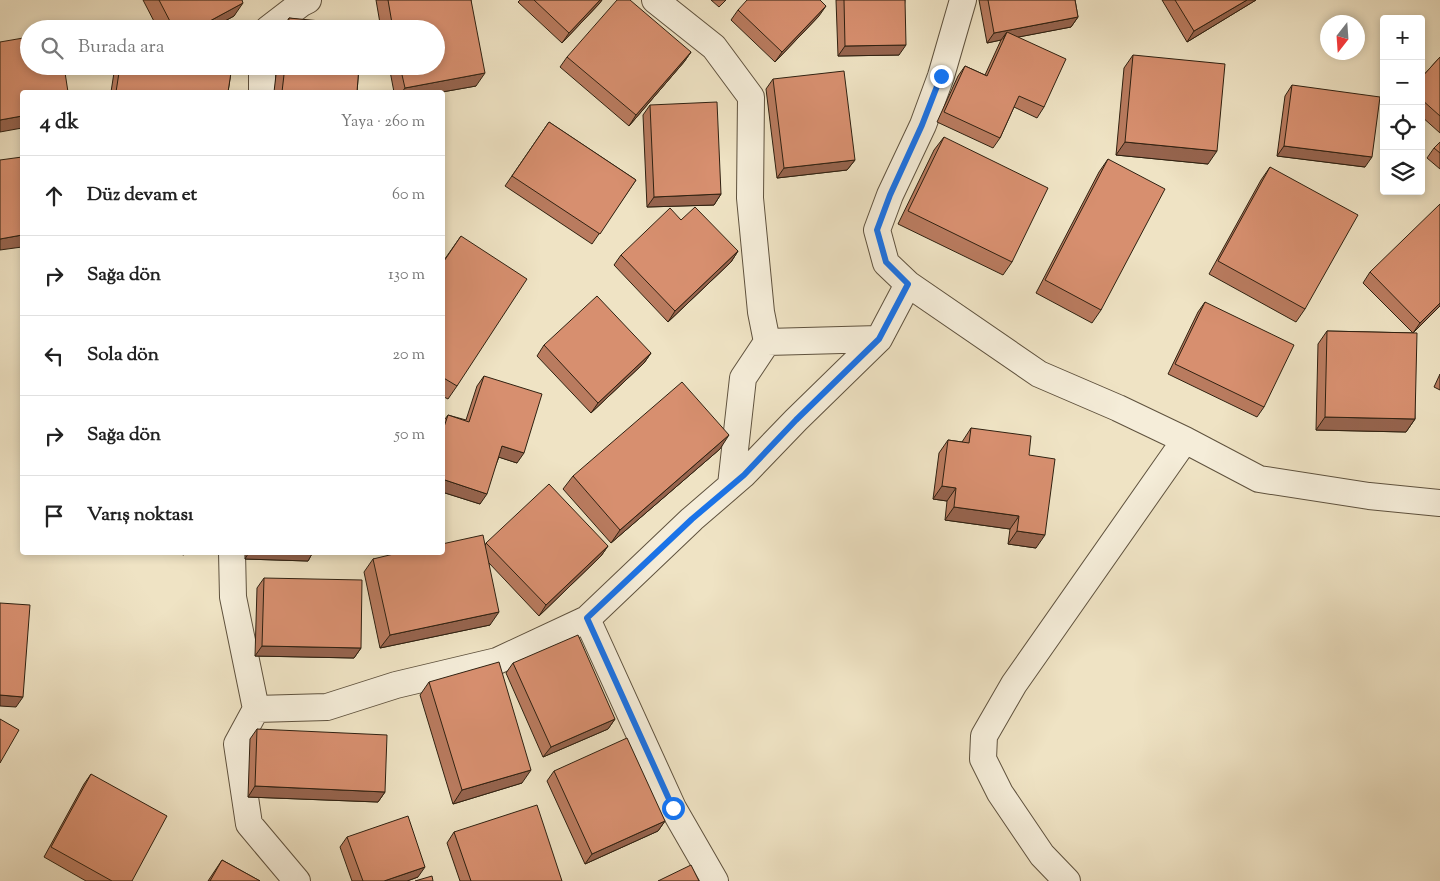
<!DOCTYPE html>
<html lang="tr">
<head>
<meta charset="utf-8">
<style>
  body { margin:0; font-family:"Sorts Mill Goudy",serif; background:#f6f6f6; color:#222 }
  .controls { position:absolute; right:15px; top:15px; display:grid; overflow:hidden; border-radius:5px; box-shadow:0 2px 8px #0003 }
  .controls button { width:45px; height:45px; display:grid; place-items:center; padding:0; border:0; border-bottom:1px solid #e0e0e0; background:#fff; color:#222; font:25px sans-serif }
  .compass { position:absolute; left:1320px; top:15px; width:45px; height:45px; border-radius:50%; background:#fff; box-shadow:0 2px 8px #0003; rotate:197deg }
  .stop { position:absolute; width:15px; height:15px; margin:-11px; border:4px solid #1a73e8; border-radius:50%; background:#fff }
  .stop.end { background:#1a73e8; border-color:#fff; box-shadow:0 1px 5px #0008 }
  .list { margin:0; padding:0; list-style:none }
  h2 { display:flex; justify-content:space-between; align-items:center; height:65px; margin:0; padding:0 20px; font-size:21px }
  h2 small { font-size:16px; font-weight:400; color:#767676 }
  .list li { display:grid; grid-template-columns:32px 1fr auto; gap:15px; align-items:center; box-sizing:border-box; height:80px; padding:0 20px; border-top:1px solid #e0e0e0 }
  .list b { display:block; font-size:19px; white-space:nowrap }
  .list em { font-size:16px; font-style:normal; color:#767676 }
  .icon { flex:none; width:28px; height:28px; fill:none; stroke:currentColor; stroke-width:2; stroke-linecap:round; stroke-linejoin:round }
  .map { position:relative; flex:none; width:1440px; height:881px; overflow:hidden }
  .search { position:absolute; background:#fff; box-shadow:0 2px 8px #0003; left:20px; top:20px; width:425px; height:55px; display:flex; align-items:center; gap:12px; box-sizing:border-box; padding:0 18px; border-radius:28px; color:#767676; font-size:19px }
  .panel { position:absolute; background:#fff; box-shadow:0 2px 8px #0003; left:20px; top:90px; width:425px; height:465px; border-radius:5px }
  .map>svg:first-child { display:block }
</style>
</head>
<body>
<div class="map">
<svg width="1440" height="881" viewBox="0 0 1440 881">
  <rect width="100%" height="100%" fill="#efe3c4"/>
  <filter id="stains"><feTurbulence type="fractalNoise" baseFrequency=".004" numOctaves="4"/><feColorMatrix values="0 0 0 0 .2 0 0 0 0 .09 0 0 0 0 .02 0 0 0 .5 -.17"/></filter>
  <radialGradient id="worn" r=".72"><stop offset=".6" stop-color="#630" stop-opacity="0"/><stop offset="1" stop-color="#630" stop-opacity=".3"/></radialGradient>
  <g fill="none" stroke-linecap="round" stroke-linejoin="round">
    <g stroke="#5f523e" stroke-width="28">
      <path id="street" d="M655,0L714,47L751,97L750,198L761,312L767,342L743,378L731,485
        M963,0L941,76L923,125L890,195L877,230L886,263L908,284L1039,374L1118,408L1185,440L1259,479L1369,496L1440,503
        M268,29L302,3L308,0
        M262,66V92
        M767,342L879,339
        M232,552L233,597L256,709L237,744L249,824L297,881
        M587,619L673,808L715,881
        M256,709L327,707L396,685L497,661L587,619L692,519L743,475L796,420L879,339L908,284
        M1067,881L1042,855L1000,793L983,759L984,736L1014,684L1185,440"/>
    </g>
    <use href="#street" stroke="#f5edd9" stroke-width="26"/>
  </g>
  <path fill="#b97b5f" stroke="#2f2111" d="M143,0H242L234,16L210,29H158Z
    M376,0H471L476,86L442,92H394L389,66H436V29H381Z
    M520,0H602L599,4L562,43L518,2Z
    M711,0H726L719,7Z
    M836,0H905L899,55L838,56Z
    M979,0H1075L1078,17L1071,27L1018,37L1044,107L1037,118L1014,107L1000,138L993,148L937,122L958,76L965,66L985,75L1001,40L987,43Z
    M1162,0H1256L1187,42Z
    M738,10L819,16L775,62L731,20Z
    M289,18L363,29H282Z
    M691,52L684,62L629,126L560,67L567,57Z
    M1133,55L1208,164L1116,155L1124,68Z
    M1440,57V133L1421,116V78Z
    M115,66H232L228,92H111Z
    M277,66H359L357,92H274Z
    M773,79L855,160L847,170L777,178L766,89Z
    M1292,85L1365,167L1277,156L1285,96Z
    M650,105L721,194L714,205L647,207L643,115Z
    M549,122L636,180L592,244L505,186Z
    M944,137L1012,262L1003,275L898,224L934,150Z
    M1440,142V169L1427,158L1434,148Z
    M1108,159L1101,310L1092,323L1036,293L1099,172Z
    M1270,167L1305,309L1296,322L1209,274L1261,180Z
    M681,220L738,251L731,262L668,322L614,265L621,255Z
    M461,236L457,386L448,399L442,396V263Z
    M1370,272L1440,306L1413,333L1415,419L1406,432L1316,430L1318,344L1327,331L1413,333L1363,283Z
    M1205,302L1264,407L1257,417L1168,374L1198,312Z
    M544,345L651,353L644,363L591,413L537,356Z
    M1440,374V390L1434,387Z
    M484,376L517,463L499,457L480,504L442,492V423L448,415L466,420L477,386Z
    M971,428L1029,455L1036,548L1008,544L1010,529L945,520L947,501L933,499L939,453L948,440L962,442Z
    M720,449L611,543L563,489L573,476Z
    M486,543L608,546L601,556L539,616L489,563L490,625L380,648L364,572L373,559L485,546Z
    M245,552H313L308,561L245,559Z
    M264,578L361,648L354,658L255,656L257,588Z
    M513,663L615,719L608,729L543,757L506,673Z
    M429,682L522,783L453,804L420,695Z
    M257,729L385,792L378,802L248,797L250,739Z
    M554,771L665,821L658,831L585,864L547,781Z
    M91,774L132,881H86L44,857L84,784Z
    M454,832L562,881H460L447,843Z
    M347,837L418,877L407,881H352L340,847Z
    M222,860L260,881H208Z"/>
  <path fill="#96644e" stroke="#2f2111" d="M600,0H602L599,4L562,43L569,33Z
    M1247,0H1256L1187,42L1194,31Z
    M243,3L234,16L210,29H195Z
    M826,6L819,16L775,62L782,52Z
    M1078,17L1071,27L1003,40L1007,32L1001,40L987,43L994,33Z
    M906,45L899,55L838,56L845,46Z
    M691,52L684,62L629,126L636,115Z
    M485,73L476,86L442,92H402L405,88Z
    M22,116V128L0,132V120Z
    M1125,142L1217,151L1208,164L1116,155Z
    M1284,146L1372,157L1365,167L1277,156Z
    M855,160L847,170L777,178L784,168Z
    M721,194L714,205L647,207L654,197Z
    M22,235V247L0,250V239Z
    M738,251L731,262L668,322L675,311Z
    M1440,303V306L1413,333L1420,323Z
    M651,353L644,363L591,413L598,403Z
    M1325,417L1415,419L1406,432L1316,430Z
    M729,435L720,449L611,543L620,530Z
    M502,446L524,453L517,463L495,456Z
    M442,479L487,494L480,504L442,492Z
    M942,486L956,488L947,501L933,499Z
    M954,507L1019,516L1010,529L945,520Z
    M1017,531L1045,535L1036,548L1008,544Z
    M608,546L601,556L539,616L546,605Z
    M172,552H186L184,555Z
    M249,552H313L308,561L245,559Z
    M499,612L490,625L380,648L390,635Z
    M262,646L361,648L354,658L255,656Z
    M0,695L23,697L16,707L0,706Z
    M615,719L608,729L543,757L551,747Z
    M531,770L522,783L453,804L462,790Z
    M255,786L385,792L378,802L248,797Z
    M665,821L658,831L585,864L592,854Z
    M425,867L418,877L407,881H384Z"/>
  <path fill="#d78f6f" stroke="#2f2111" d="M159,0H242L243,3L195,29H174Z
    M388,0H471L485,73L405,88L400,66H436V29H393Z
    M534,0H600L569,33Z
    M617,0H630L691,52L636,115L567,57Z
    M747,0H820L826,6L782,52L738,10Z
    M844,0H905L906,45L845,46Z
    M988,0H1075L1078,17L994,33Z
    M1175,0H1247L1194,31Z
    M289,18L363,25V29H288Z
    M1007,32L1066,59L1044,107L1019,96L1000,138L944,112L965,66L987,76Z
    M29,37V66H64L68,92H22V116L0,120V42Z
    M1133,55L1225,64L1217,151L1125,142Z
    M1440,57V116L1421,99V78Z
    M120,66H232L228,92H116Z
    M285,66H359L357,92H282Z
    M844,71L855,160L784,168L773,79Z
    M1292,85L1380,97L1372,157L1284,146Z
    M717,102L721,194L654,197L650,105Z
    M549,122L636,180L600,234L512,176Z
    M944,137L1048,188L1012,262L908,211Z
    M1440,142V153L1434,148Z
    M22,157V235L0,239V160Z
    M1108,159L1165,189L1101,310L1045,280Z
    M1270,167L1358,215L1305,309L1218,261Z
    M1440,204V303L1420,323L1370,272Z
    M695,207L738,251L675,311L621,255L670,208L681,220Z
    M461,236L527,279L457,386L442,377V264Z
    M597,296L651,353L598,403L544,345Z
    M1205,302L1294,345L1264,407L1175,364Z
    M1327,331L1417,333L1415,419L1325,417Z
    M484,376L542,394L524,453L502,446L487,494L442,479V433L448,415L469,422Z
    M682,382L729,435L620,530L573,476Z
    M971,428L1031,436L1029,455L1055,459L1045,535L1017,531L1019,516L954,507L956,488L942,486L948,440L969,443Z
    M549,484L608,546L546,605L486,543Z
    M483,535L499,612L390,635L373,559L402,552H442V544Z
    M264,578L362,580L361,648L262,646Z
    M0,603L30,605L23,697L0,695Z
    M578,635L615,719L551,747L513,663Z
    M499,662L531,770L462,790L429,682Z
    M0,719L19,730L0,763Z
    M257,729L387,735L385,792L255,786Z
    M627,738L665,821L592,854L554,771Z
    M91,774L167,816L132,881H112L51,847Z
    M537,805L562,881H471L454,832Z
    M408,816L425,867L384,881H363L347,837Z
    M222,860L260,881H210Z
    M691,865L699,881H658Z
    M432,876L433,881H415Z"/>
  <g fill="none" stroke-linecap="round" stroke-linejoin="round">
    <path stroke="#1a73e8" stroke-width="6" d="M673,808L587,618L692,519L744,475L796,420L879,339L908,284L886,262L877,230L890,195L922,125L941,76"/>
  </g>
  <rect width="100%" height="100%" filter="url(#stains)"/>
  <rect width="100%" height="100%" fill="url(#worn)"/>
</svg>
<div class="controls">
<button>+</button>
<button>−</button>
<button><svg class="icon" aria-label="locate" viewBox="0 0 24 24"><circle cx="12" cy="12" r="6"/><path d="M12 2v4M12 18v4M2 12h4M18 12h4"/></svg></button>
<button><svg class="icon" aria-label="layers" viewBox="0 0 24 24"><path d="M12 4l9 5-9 5-9-5zM3 14l9 5 9-5"/></svg></button>
</div>
<svg class="compass" viewBox="-18 -18 36 36"><path d="M0-13l5 13h-10z" fill="#e53935"/><path d="M0 13l5-13h-10z" fill="#767676"/></svg>
<div class="stop" style="left:673px;top:808px"></div>
<div class="stop end" style="left:941px;top:76px"></div>
<div class="search"><svg class="icon" aria-label="search" viewBox="0 0 24 24"><circle cx="10" cy="10" r="6"/><path d="M15 15l6 6"/></svg>Burada ara</div>
<section class="panel">
<h2>4 dk<small>Yaya · 260 m</small></h2>
<ul class="list">
<li><svg class="icon" aria-label="ahead" viewBox="0 0 24 24"><path d="M12 20V5M6 11l6-6 6 6"/></svg><div><b>Düz devam et</b></div><em>60 m</em></li>
<li><svg class="icon" aria-label="right" viewBox="0 0 24 24"><path d="M7 20v-9h11M14 6l5 5-5 5"/></svg><div><b>Sağa dön</b></div><em>130 m</em></li>
<li><svg class="icon" aria-label="left" viewBox="0 0 24 24"><path d="M17 20v-9H6M10 6l-5 5 5 5"/></svg><div><b>Sola dön</b></div><em>20 m</em></li>
<li><svg class="icon" aria-label="right" viewBox="0 0 24 24"><path d="M7 20v-9h11M14 6l5 5-5 5"/></svg><div><b>Sağa dön</b></div><em>50 m</em></li>
<li><svg class="icon" aria-label="arrive" viewBox="0 0 24 24"><path d="M6 21V4h12l-3 4 3 4H6"/></svg><div><b>Varış noktası</b></div></li>
</ul>
</section>
</div>
</body>
</html>
